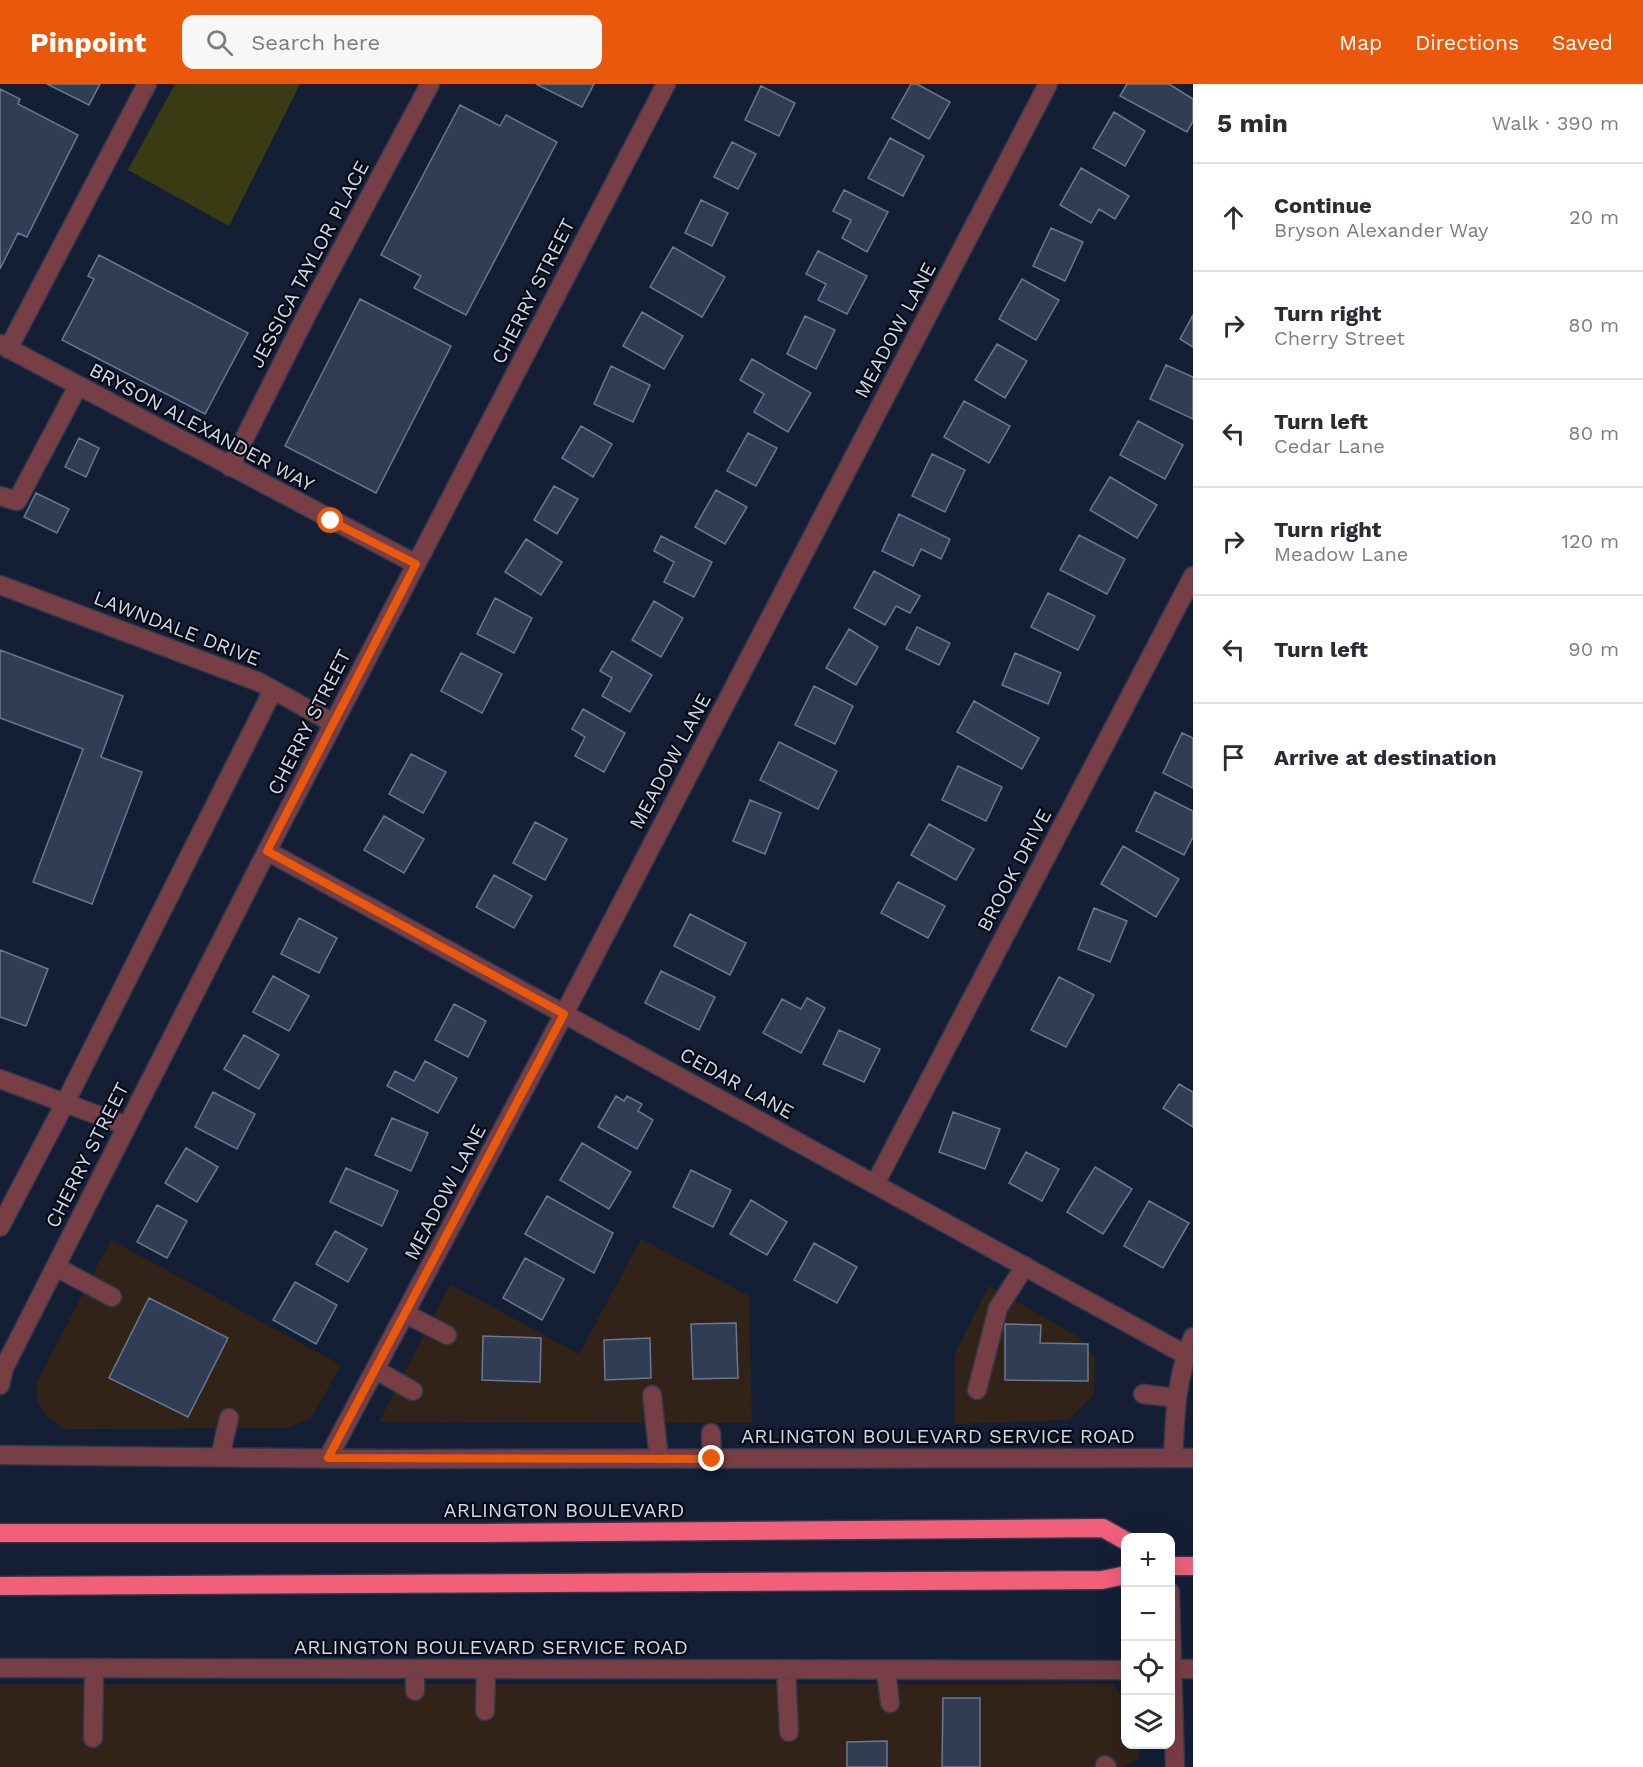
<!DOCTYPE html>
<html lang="en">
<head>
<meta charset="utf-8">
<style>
  body { margin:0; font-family:"Work Sans",sans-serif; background:#f7f7f7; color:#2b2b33 }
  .controls { position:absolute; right:18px; bottom:18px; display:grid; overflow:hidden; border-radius:12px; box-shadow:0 6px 24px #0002 }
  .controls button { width:54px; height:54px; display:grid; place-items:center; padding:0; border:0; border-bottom:2px solid #e1e1e2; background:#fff; color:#2b2b33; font:30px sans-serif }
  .stop { position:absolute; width:18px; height:18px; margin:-14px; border:4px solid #ea580c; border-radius:50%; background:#fff }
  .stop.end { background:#ea580c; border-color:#fff; box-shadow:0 2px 6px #0008 }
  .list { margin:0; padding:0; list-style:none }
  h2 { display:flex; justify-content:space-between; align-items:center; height:78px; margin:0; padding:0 24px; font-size:26px }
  h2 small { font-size:20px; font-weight:400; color:#7c7c81 }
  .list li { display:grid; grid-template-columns:39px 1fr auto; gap:18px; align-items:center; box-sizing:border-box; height:108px; padding:0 24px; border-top:2px solid #e1e1e2 }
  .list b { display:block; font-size:22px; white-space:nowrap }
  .list p { margin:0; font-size:20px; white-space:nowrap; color:#7c7c81 }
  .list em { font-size:20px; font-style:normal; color:#7c7c81 }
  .icon { flex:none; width:33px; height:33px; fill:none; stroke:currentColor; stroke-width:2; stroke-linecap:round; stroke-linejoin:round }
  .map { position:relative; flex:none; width:1193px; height:1683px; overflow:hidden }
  header { display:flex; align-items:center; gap:36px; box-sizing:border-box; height:84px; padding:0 30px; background:#ea580c; color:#fff }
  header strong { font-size:28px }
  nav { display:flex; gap:33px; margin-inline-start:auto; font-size:21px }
  .search { width:420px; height:54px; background:#f7f7f7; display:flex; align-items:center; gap:15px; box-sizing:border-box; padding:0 21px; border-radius:12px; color:#7c7c81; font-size:22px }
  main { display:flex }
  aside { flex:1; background:#fff }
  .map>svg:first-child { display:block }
</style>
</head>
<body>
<header>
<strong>Pinpoint</strong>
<div class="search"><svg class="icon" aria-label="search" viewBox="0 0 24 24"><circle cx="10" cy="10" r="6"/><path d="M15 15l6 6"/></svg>Search here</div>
<nav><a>Map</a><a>Directions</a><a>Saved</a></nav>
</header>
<main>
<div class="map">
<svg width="1193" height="1683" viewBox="0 0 1193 1683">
  <rect width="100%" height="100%" fill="#141f35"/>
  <path fill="#322318" d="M641,1155L749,1212L752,1339L379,1338L450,1200L579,1270Z
    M111,1156L341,1281L311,1334L287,1344L65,1345L47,1333L38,1319L36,1300Z
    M989,1202L1077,1252L1095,1274L1094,1311L1068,1336L954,1340L955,1270Z
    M0,1600H1113L1125,1615L1126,1660L1139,1661V1675L1123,1683H0Z"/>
  <path fill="#393c12" d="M175,0H300L229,142L128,86Z"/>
  <path fill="#303d55" stroke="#697893" stroke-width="1.5" d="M47,0H100L89,21Z
    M536,0H594L582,23Z
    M911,0H917L950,18L929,55L892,34Z
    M1127,0H1169L1193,15V37L1187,48L1120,12Z
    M761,2L795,19L779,52L745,36Z
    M0,5L20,15L18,20L78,51L27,153L18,149L0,185Z
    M460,21L500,42L506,31L557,58L466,231L414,204L421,192L381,171Z
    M1114,28L1145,47L1125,82L1093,64Z
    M890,54L924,72L903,112L868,94Z
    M732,58L756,70L738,105L714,93Z
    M1081,84L1129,112L1115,135L1099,125L1091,139L1060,121Z
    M844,106L888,128L867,168L842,154L851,136L833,127Z
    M701,116L728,129L712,162L685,149Z
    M1051,144L1083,158L1065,197L1033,182Z
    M673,163L725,193L702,233L650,203Z
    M818,167L867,192L847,230L818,216L826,200L806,190Z
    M99,171L248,249L205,330L62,256L94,195L88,192Z
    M1022,195L1059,216L1036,256L999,235Z
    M360,215L451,262L376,409L285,362Z
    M642,228L683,252L664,285L623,262Z
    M1193,231V263L1180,255Z
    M805,232L835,246L816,285L787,270Z
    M997,260L1027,277L1005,314L975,296Z
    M752,275L811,309L788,348L754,328L764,310L740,296Z
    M1166,281L1193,293V335L1150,315Z
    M611,282L650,301L633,338L594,320Z
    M964,317L1010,342L989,379L944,353Z
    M1138,337L1183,361L1165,395L1120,371Z
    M581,342L612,360L593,393L562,374Z
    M748,349L777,364L756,402L727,387Z
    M79,354L99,364L86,393L65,383Z
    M932,370L965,386L945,428L912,412Z
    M1110,393L1157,421L1137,454L1090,426Z
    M554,402L578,415L557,450L534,436Z
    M716,406L747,423L725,460L695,443Z
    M36,409L69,425L57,449L24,433Z
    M899,430L950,455L941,475L921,465L913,482L882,467Z
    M1079,451L1125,475L1107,510L1060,486Z
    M661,452L712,478L694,513L664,498L674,478L654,467Z
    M526,455L562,478L541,511L505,488Z
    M874,487L920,512L910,529L896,522L885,541L854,524Z
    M1048,509L1095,532L1078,566L1031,543Z
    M495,514L532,534L514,569L477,550Z
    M654,517L683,534L661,573L632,556Z
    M917,543L950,559L939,581L906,565Z
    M849,545L878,563L856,601L826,584Z
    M0,566L123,612L101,673L142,688L92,820L33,798L83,665L0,634Z
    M612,567L652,591L630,628L602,612L612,594L600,587Z
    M461,569L502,590L482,629L441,607Z
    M1015,569L1061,589L1048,620L1002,601Z
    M814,602L853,622L835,660L795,641Z
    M974,617L1039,654L1022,685L957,648Z
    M583,625L625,649L604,688L575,672L585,653L572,645Z
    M1182,649L1193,654V704L1163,689Z
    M779,658L837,687L818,725L760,696Z
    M411,670L446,688L423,729L389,710Z
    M958,682L1002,703L986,737L942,716Z
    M1155,708L1193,727V753L1184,771L1136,747Z
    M750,716L781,729L765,770L733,757Z
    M384,732L424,755L404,789L364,766Z
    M535,738L567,755L545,796L513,779Z
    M929,740L974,765L956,796L911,771Z
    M1123,762L1179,795L1156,833L1101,800Z
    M494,791L532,812L514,844L476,823Z
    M898,798L945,822L928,854L881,829Z
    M1094,824L1127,837L1110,878L1078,865Z
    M690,830L746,859L730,891L674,862Z
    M299,834L337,854L319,889L281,870Z
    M0,866L48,885L26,942L0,933Z
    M661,887L715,913L699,946L645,919Z
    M273,892L309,912L289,947L253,928Z
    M1059,893L1094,911L1066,963L1031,946Z
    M807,914L825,924L801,969L763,949L782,915L801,925Z
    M454,920L486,937L468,973L435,956Z
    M839,946L880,965L864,998L823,980Z
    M244,951L279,971L259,1005L224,985Z
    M425,977L457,994L438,1029L387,1002L395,987L414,997Z
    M1179,1000L1193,1008V1043L1163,1024Z
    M213,1008L255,1030L237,1065L195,1043Z
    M616,1012L624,1017L627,1012L642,1020L638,1027L653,1036L637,1065L598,1043Z
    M953,1028L1000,1045L985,1085L939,1068Z
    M392,1034L428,1049L411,1087L375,1071Z
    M582,1059L631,1088L609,1125L560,1096Z
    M186,1064L218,1083L197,1118L165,1099Z
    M1026,1068L1059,1085L1042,1117L1009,1099Z
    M1095,1083L1132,1105L1103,1150L1067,1128Z
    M346,1084L398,1107L382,1142L330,1118Z
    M691,1086L731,1106L713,1143L673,1123Z
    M547,1112L613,1149L594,1189L525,1150Z
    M751,1116L787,1138L767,1171L730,1150Z
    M1149,1117L1189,1139L1163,1184L1124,1162Z
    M157,1121L187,1137L167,1174L137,1158Z
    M335,1147L367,1165L348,1198L316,1180Z
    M814,1159L857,1183L837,1219L794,1196Z
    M525,1174L564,1195L542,1236L503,1214Z
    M295,1198L337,1221L316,1260L273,1236Z
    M149,1214L228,1254L188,1333L109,1294Z
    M736,1239L738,1294L693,1295L691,1240Z
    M1005,1240L1041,1241L1040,1259L1088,1260V1297L1005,1296Z
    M483,1252L541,1254L540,1298L482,1296Z
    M650,1254L651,1294L605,1296L604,1256Z
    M943,1614H980V1683H942Z
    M887,1657V1683H847V1658Z"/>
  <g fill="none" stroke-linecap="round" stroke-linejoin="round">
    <g stroke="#2e394e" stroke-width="21">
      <path id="minor" d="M0,260L416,480
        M8,265L147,0
        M230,383L308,228L430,0
        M0,412L17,417L78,302
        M0,501L259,598L333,639
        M267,767L1186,1271
        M0,995L127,1042
        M875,1100L1193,492
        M0,1143L65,1019L273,606
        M56,1183L112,1213
        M406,1230L447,1251
        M376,1286L413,1307
        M0,1301L4,1284L267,767L666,0
        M977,1306L998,1224L1025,1182
        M1143,1310L1176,1314
        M652,1311L659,1375
        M711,1349L712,1375
        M0,1371L385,1375L1193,1374
        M220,1373L229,1334
        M328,1374L564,930L1048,0
        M1173,1374C1175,1331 1176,1293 1193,1253
        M1170,1508L1175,1683
        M0,1584L1126,1586
        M1170,1585H1193
        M786,1586L789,1648
        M886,1587L890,1619
        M415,1607V1586
        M485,1627L486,1586
        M93,1654L94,1585
        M1105,1681L1107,1683"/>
    </g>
    <g stroke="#2e394e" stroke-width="21">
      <path id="highway" d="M0,1449H485L1103,1444L1126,1457
        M1170,1482H1193
        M0,1502L1102,1496L1126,1491"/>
    </g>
    <use href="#minor" stroke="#783e45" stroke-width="18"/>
    <use href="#highway" stroke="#f15f79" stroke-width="18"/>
  </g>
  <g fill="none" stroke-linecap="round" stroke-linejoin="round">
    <path stroke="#ea580c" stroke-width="8" d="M331,437L416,480L267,767L564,930L328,1374L712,1375"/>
  </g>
  <g text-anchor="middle" stroke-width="4.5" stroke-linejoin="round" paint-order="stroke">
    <g font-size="20" fill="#d1d9e8" stroke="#050913">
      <text transform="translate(309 180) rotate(-62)" y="7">JESSICA TAYLOR PLACE</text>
      <text transform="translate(533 207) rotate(-63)" y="7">CHERRY STREET</text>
      <text transform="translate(895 246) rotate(-62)" y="7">MEADOW LANE</text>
      <text transform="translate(202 343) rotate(28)" y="7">BRYSON ALEXANDER WAY</text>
      <text transform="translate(177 544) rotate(21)" y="7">LAWNDALE DRIVE</text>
      <text transform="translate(309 638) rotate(-63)" y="7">CHERRY STREET</text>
      <text transform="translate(670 677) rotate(-62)" y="7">MEADOW LANE</text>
      <text transform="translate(1014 786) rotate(-62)" y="7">BROOK DRIVE</text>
      <text transform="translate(737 999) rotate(29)" y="7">CEDAR LANE</text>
      <text transform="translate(87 1071) rotate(-63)" y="7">CHERRY STREET</text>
      <text transform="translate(445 1108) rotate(-62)" y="7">MEADOW LANE</text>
      <text x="938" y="1359">ARLINGTON BOULEVARD SERVICE ROAD</text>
      <text x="564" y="1433">ARLINGTON BOULEVARD</text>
      <text x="491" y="1570">ARLINGTON BOULEVARD SERVICE ROAD</text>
    </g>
  </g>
</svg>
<div class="controls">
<button>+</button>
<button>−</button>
<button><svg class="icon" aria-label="locate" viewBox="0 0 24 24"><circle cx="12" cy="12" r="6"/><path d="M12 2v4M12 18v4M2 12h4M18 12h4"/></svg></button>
<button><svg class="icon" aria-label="layers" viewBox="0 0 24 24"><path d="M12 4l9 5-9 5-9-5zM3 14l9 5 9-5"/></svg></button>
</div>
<div class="stop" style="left:331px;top:437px"></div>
<div class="stop end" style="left:712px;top:1375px"></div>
</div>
<aside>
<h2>5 min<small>Walk · 390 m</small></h2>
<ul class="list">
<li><svg class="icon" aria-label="ahead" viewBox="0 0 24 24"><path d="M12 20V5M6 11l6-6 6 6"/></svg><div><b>Continue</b><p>Bryson Alexander Way</p></div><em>20 m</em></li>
<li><svg class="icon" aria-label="right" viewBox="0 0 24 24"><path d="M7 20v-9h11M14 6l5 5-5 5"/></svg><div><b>Turn right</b><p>Cherry Street</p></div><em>80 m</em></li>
<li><svg class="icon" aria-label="left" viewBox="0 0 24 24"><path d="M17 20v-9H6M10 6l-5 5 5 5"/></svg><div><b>Turn left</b><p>Cedar Lane</p></div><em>80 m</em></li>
<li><svg class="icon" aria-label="right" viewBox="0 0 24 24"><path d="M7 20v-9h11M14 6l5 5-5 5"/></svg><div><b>Turn right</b><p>Meadow Lane</p></div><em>120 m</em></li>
<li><svg class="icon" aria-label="left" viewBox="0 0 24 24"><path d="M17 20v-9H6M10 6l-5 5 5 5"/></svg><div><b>Turn left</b></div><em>90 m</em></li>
<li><svg class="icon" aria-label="arrive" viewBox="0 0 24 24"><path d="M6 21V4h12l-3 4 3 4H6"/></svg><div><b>Arrive at destination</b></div></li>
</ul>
</aside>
</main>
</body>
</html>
